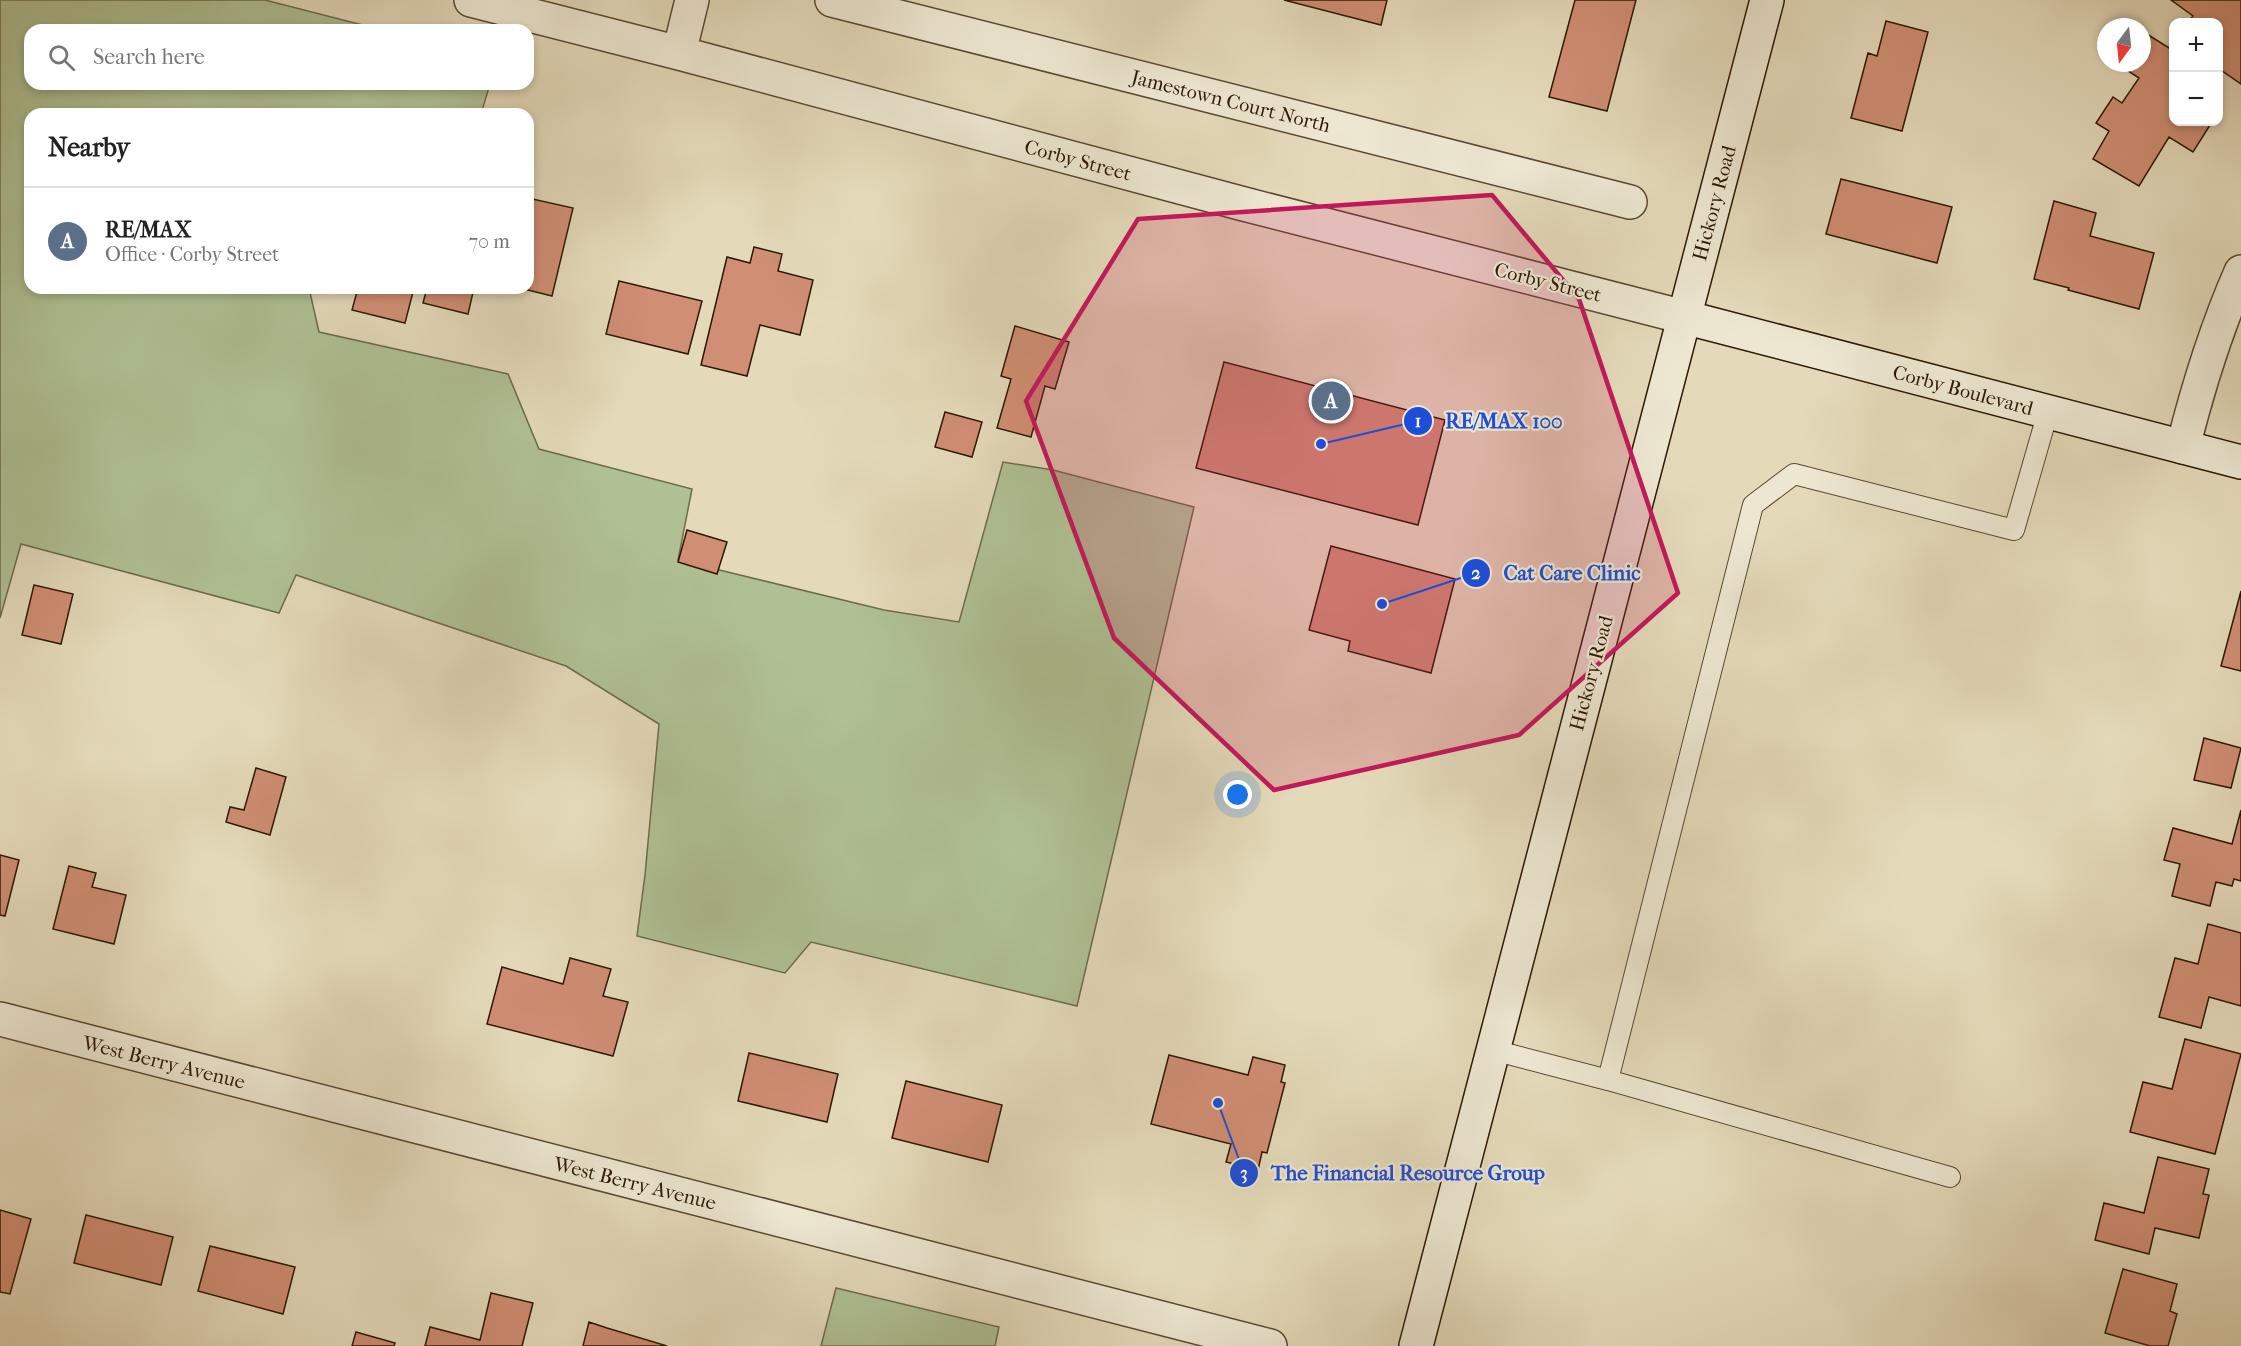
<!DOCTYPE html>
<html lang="en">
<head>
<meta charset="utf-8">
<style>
  body { margin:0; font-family:"IM FELL French Canon",serif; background:#f6f6f6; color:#222 }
  .controls { position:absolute; right:18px; top:18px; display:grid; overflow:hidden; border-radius:12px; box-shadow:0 3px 9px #0003 }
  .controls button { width:54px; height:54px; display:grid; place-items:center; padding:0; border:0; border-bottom:2px solid #e0e0e0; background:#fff; color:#222; font:30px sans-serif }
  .compass { position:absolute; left:2097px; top:18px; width:54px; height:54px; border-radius:50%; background:#fff; box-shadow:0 3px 9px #0003; rotate:195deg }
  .you { position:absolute; left:1238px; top:795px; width:21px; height:21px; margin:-15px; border:4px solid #fff; border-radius:50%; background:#1a73e8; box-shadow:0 0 0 9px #1a73e833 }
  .badge { display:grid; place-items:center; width:39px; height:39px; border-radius:50%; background:#b45309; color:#fff; font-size:20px; font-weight:700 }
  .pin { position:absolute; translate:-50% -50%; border:3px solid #fff; box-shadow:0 2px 6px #0006 }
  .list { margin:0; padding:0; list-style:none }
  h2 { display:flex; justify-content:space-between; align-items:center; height:78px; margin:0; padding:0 24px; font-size:26px }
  h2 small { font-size:20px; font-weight:400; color:#767676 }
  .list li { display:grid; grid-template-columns:39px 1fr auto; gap:18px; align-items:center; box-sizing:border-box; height:108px; padding:0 24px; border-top:2px solid #e0e0e0 }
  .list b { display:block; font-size:22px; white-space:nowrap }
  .list p { margin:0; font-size:20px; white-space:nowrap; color:#767676 }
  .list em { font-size:20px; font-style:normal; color:#767676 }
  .icon { flex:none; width:33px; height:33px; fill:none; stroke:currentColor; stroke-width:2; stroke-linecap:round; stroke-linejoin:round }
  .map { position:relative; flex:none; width:2241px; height:1346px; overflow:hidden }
  .search { position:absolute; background:#fff; box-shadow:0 3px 9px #0003; left:24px; top:24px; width:510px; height:66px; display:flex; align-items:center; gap:15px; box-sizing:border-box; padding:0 21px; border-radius:18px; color:#767676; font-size:22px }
  .panel { position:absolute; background:#fff; box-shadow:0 3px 9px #0003; left:24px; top:108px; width:510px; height:186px; border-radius:18px }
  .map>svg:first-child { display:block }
</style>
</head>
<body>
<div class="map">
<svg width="2241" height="1346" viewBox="0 0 2241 1346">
  <rect width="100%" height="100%" fill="#e4daba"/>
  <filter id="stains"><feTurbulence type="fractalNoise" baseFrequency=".00333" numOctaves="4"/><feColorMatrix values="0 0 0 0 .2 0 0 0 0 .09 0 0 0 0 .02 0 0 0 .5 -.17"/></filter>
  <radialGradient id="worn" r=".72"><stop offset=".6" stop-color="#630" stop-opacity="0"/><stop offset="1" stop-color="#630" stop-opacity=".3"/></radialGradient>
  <path fill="#afc194" stroke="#6e6c4c" stroke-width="1.5" d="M0,0H265L382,30H30V84H490L481,114H30V288H309L319,332L508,374L539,449L692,489L678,560L884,610L959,622L1003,462L1053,470L1194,507L1077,1006L811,942L785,973L637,936L645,875L659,724L566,666L296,575L279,613L21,544L0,618Z
    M836,1288L999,1327L995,1346H821Z"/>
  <path fill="#d08e74" stroke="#2d1804" stroke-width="1.5" d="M1284,0H1387L1381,25Z
    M1575,0H1636L1607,111L1549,97Z
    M2171,0H2241V84L2218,68V22H2188L2193,16Z
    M2124,20L2136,27H2120Z
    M1886,21L1928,32L1902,131L1851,118L1868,53L1877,56Z
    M2142,31L2174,51V122H2212L2193,152L2169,137L2139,186L2093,159L2109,131L2096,123L2113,97L2122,103L2139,78L2116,63H2142Z
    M1841,179L1952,207L1937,263L1826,234Z
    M528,198L573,208L552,296L520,288H528Z
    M2054,201L2096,213L2090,236L2154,253L2139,309L2068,290L2069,288L2034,279Z
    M754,247L782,254L778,271L813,280L800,335L760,325L747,376L701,365L727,257L750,263Z
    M619,281L702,301L688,354L606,334Z
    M358,288H414L405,323L352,310Z
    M427,288H474L468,314L423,303Z
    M1015,326L1069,342L1055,389L1045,386L1031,437L997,428L1011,379L1001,376Z
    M1224,362L1445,420L1418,525L1196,468Z
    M945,412L982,422L972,457L935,447Z
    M687,530L727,542L717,574L678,562Z
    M1331,546L1455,579L1431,673L1348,651L1350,641L1309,630Z
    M34,585L73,594L61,644L22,635Z
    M2241,591V671L2221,666Z
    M2204,738L2241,748L2231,788L2194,780Z
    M256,768L286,777L270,835L226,822L230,807L244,810Z
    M2241,810V881L2234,879L2232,886L2216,882L2210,906L2172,896L2180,864L2164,860L2173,828L2232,844Z
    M0,855L19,860L5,916L0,915Z
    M69,866L96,873L92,887L126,895L114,944L53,929Z
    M2208,924L2241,933V1006L2209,997L2201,1028L2159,1017L2175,958L2198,964Z
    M570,958L611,969L603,996L628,1002L613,1056L487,1024L502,967L563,984Z
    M2185,1039L2241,1054L2215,1154L2130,1132L2143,1082L2172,1089Z
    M749,1053L838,1074L827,1122L738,1101Z
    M1169,1055L1248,1075L1253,1057L1285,1065L1281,1082L1285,1083L1267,1153L1262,1152L1258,1170L1226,1162L1231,1144L1151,1124Z
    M906,1081L1002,1105L988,1162L892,1138Z
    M2158,1157L2209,1169L2203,1194L2209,1195L2199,1238L2155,1228L2149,1254L2095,1240L2104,1203L2144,1213Z
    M0,1210L31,1219L10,1294L0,1292Z
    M86,1215L173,1237L161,1285L74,1263Z
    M210,1246L295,1267L283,1314L198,1291Z
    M2123,1269L2177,1284L2170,1311L2177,1314L2168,1346H2150L2105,1333Z
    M491,1293L533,1303L522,1346H425L430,1327L480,1340Z
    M589,1322L607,1328L667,1346H583Z
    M356,1332L395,1343L394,1346H352Z"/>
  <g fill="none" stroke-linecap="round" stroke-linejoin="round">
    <g stroke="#5b4832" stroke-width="22">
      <path id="lane" d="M1493,1050L1608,1080
        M1950,1177L1608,1080L1753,505L1794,474L2014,530L2048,412"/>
    </g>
    <g stroke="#5b4832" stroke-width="36">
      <path id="street" d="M471,0L679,53L1240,203L1684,317
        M832,0L1630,202
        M679,53L692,0
        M2183,447C2198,387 2216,329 2241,272
        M0,1019L1270,1346"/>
    </g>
    <g stroke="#2d1804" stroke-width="36">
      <path id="secondary" d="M1684,317L2241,462
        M1416,1346L1767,0"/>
    </g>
    <use href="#lane" stroke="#ede7d2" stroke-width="20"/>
    <use href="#street" stroke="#ede7d2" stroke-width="33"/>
    <use href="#secondary" stroke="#ede7d2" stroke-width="33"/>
  </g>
  <path fill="#c2185b" fill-opacity="0.2" stroke="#c2185b" stroke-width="4.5" stroke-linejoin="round" d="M1492,195L1579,299L1678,593L1519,735L1274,790L1114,638L1026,401L1138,219Z"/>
  <g text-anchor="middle" stroke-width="4.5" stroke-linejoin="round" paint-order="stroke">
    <g font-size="20" fill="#2d1804" stroke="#ede7d2">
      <text transform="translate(1231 101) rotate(14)" y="7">Jamestown Court North</text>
      <text transform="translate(1078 160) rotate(15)" y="7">Corby Street</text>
      <text transform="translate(1714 203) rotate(-75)" y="7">Hickory Road</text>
      <text transform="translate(1548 282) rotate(14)" y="7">Corby Street</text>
      <text transform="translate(1963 390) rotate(15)" y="7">Corby Boulevard</text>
      <text transform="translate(1591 673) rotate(-75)" y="7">Hickory Road</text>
      <text transform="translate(164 1062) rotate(14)" y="7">West Berry Avenue</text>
      <text transform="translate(635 1183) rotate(14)" y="7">West Berry Avenue</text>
    </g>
  </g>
  <path fill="none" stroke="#1d4ed8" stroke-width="2" d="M1321 444L1418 421M1382 604L1476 573M1218 1103L1244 1173"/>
  <g fill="#1d4ed8" stroke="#ede7d2" stroke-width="2">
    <circle cx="1321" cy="444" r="6"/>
    <circle cx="1382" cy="604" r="6"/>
    <circle cx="1218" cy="1103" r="6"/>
    <circle cx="1418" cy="421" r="15"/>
    <circle cx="1476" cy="573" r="15"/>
    <circle cx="1244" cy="1173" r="15"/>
  </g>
  <g font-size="18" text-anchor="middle" font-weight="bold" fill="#fff">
    <text x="1418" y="427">1</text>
    <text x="1476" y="579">2</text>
    <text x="1244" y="1179">3</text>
  </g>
  <g font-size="21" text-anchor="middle" font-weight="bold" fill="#1d4ed8" stroke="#ede7d2" stroke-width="4.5" stroke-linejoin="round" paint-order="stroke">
    <text x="1504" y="428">RE/MAX 100</text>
    <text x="1572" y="580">Cat Care Clinic</text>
    <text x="1408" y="1180">The Financial Resource Group</text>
  </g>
  <rect width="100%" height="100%" filter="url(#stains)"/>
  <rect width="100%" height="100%" fill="url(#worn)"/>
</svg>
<div class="controls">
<button>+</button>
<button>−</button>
</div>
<svg class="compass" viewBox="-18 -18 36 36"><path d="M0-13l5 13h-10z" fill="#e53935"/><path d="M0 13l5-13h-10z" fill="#767676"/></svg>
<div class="you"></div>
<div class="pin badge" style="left:1331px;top:401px;background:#5c6f8a">A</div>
<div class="search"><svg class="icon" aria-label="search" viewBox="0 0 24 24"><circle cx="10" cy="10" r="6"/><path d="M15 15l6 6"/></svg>Search here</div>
<section class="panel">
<h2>Nearby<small></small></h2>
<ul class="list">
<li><span class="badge" style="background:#5c6f8a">A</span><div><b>RE/MAX</b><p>Office · Corby Street</p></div><em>70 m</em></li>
</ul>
</section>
</div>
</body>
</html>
